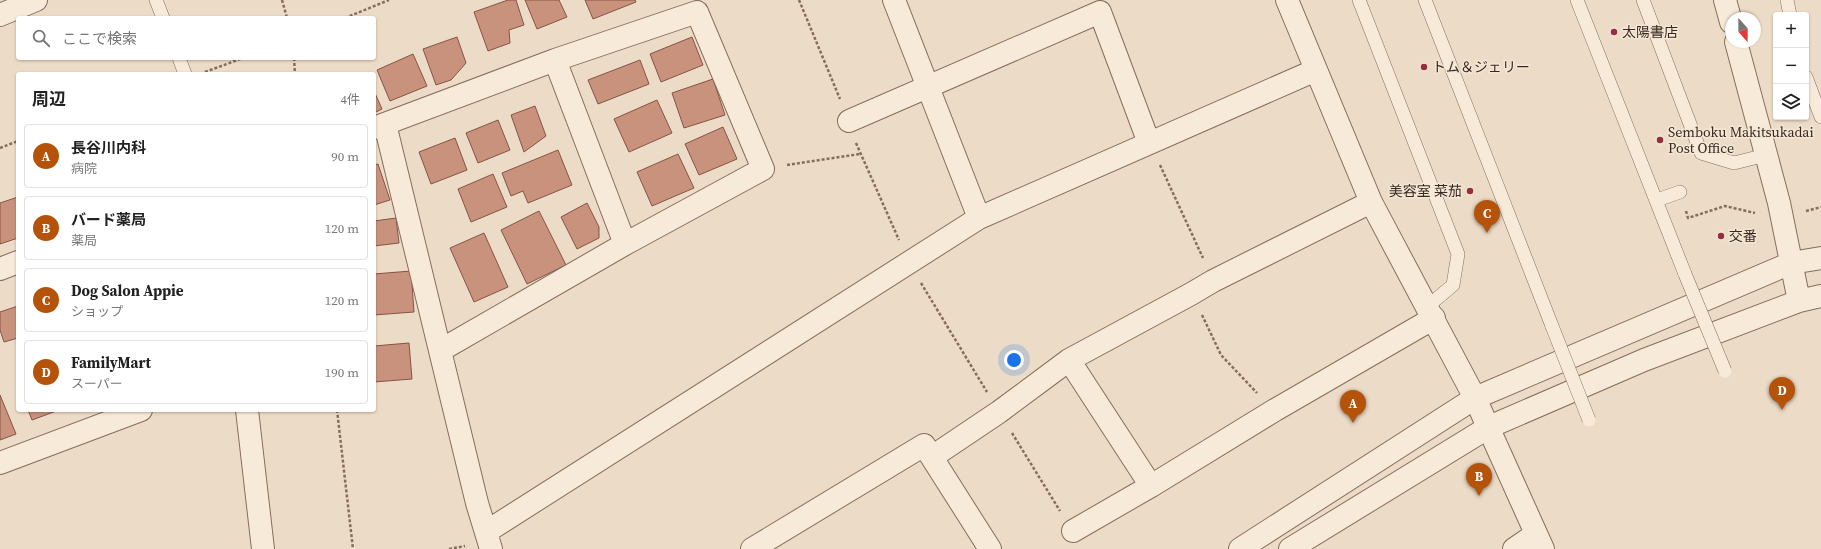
<!DOCTYPE html>
<html lang="ja">
<head>
<meta charset="utf-8">
<style>
  body { margin:0; font-family:"Source Serif 4","Noto Sans JP",serif; background:#f2f2f2; color:#222 }
  .controls { position:absolute; right:12px; top:12px; display:grid; overflow:hidden; border-radius:4px; box-shadow:0 1px 3px #0004 }
  .controls button { width:36px; height:36px; display:grid; place-items:center; padding:0; border:0; border-bottom:1px solid #e0e0e0; background:#fff; color:#222; font:20px sans-serif }
  .compass { position:absolute; left:1725px; top:12px; width:36px; height:36px; border-radius:50%; background:#fff; box-shadow:0 1px 3px #0004; rotate:159deg }
  .you { position:absolute; left:1014px; top:360px; width:14px; height:14px; margin:-10px; border:3px solid #fff; border-radius:50%; background:#1a73e8; box-shadow:0 0 0 6px #1a73e833 }
  .badge { display:grid; place-items:center; width:26px; height:26px; border-radius:50%; background:#b45309; color:#fff; font-size:13px; font-weight:700 }
  .pin { position:absolute; translate:-50% -33px; filter:drop-shadow(0 1px 2px #0008) }
  .pin::after { content:''; position:absolute; top:21px; width:14px; height:12px; background:inherit; clip-path:polygon(0 0,100% 0,50% 100%) }
  .list { margin:0; padding:0; list-style:none }
  h2 { display:flex; justify-content:space-between; align-items:center; height:52px; margin:0; padding:0 16px; font-size:17px }
  h2 small { font-size:13px; font-weight:400; color:#767676 }
  .list li { display:grid; grid-template-columns:26px 1fr auto; gap:12px; align-items:center; box-sizing:border-box; height:64px; margin:0 8px 8px; padding:0 8px; border:1px solid #e0e0e0; border-radius:4px }
  .list b { display:block; font-size:15px; white-space:nowrap }
  .list p { margin:0; font-size:13px; white-space:nowrap; color:#767676 }
  .list em { font-size:13px; font-style:normal; color:#767676 }
  .icon { flex:none; width:22px; height:22px; fill:none; stroke:currentColor; stroke-width:2; stroke-linecap:round; stroke-linejoin:round }
  .map { position:relative; flex:none; width:1821px; height:549px; overflow:hidden }
  .search { position:absolute; background:#fff; box-shadow:0 1px 3px #0004; left:16px; top:16px; width:360px; height:44px; display:flex; align-items:center; gap:10px; box-sizing:border-box; padding:0 14px; border-radius:4px; color:#767676; font-size:15px }
  .panel { position:absolute; background:#fff; box-shadow:0 1px 3px #0004; left:16px; top:72px; width:360px; height:340px; border-radius:4px }
  .map>svg:first-child { display:block }
</style>
</head>
<body>
<div class="map">
<svg width="1821" height="549" viewBox="0 0 1821 549">
  <rect width="100%" height="100%" fill="#ecdbc6"/>
  <path fill="#c9927d" stroke="#855443" d="M508,0H516L524,25L509,30L510,43L488,51L474,12Z
    M525,0H559L567,17L537,29Z
    M585,0H635L636,2L593,19Z
    M457,37L466,63L451,80L436,85L423,49Z
    M692,37L703,65L661,82L650,54Z
    M413,54L427,86L390,101L377,70Z
    M640,60L649,84L598,104L588,80Z
    M713,79L725,115L684,128L672,93Z
    M374,91L382,109L374,113Z
    M657,100L672,133L629,152L614,119Z
    M535,106L546,136L524,152L511,115Z
    M498,120L510,150L478,163L466,133Z
    M723,127L737,159L699,175L685,144Z
    M455,138L467,170L431,184L419,152Z
    M558,150L572,185L528,203L523,191L511,196L502,173Z
    M678,154L694,188L652,206L637,172Z
    M378,164L390,200L374,205V165Z
    M493,174L507,207L471,222L458,189Z
    M18,197V238L0,244V203Z
    M587,203L599,227V238L577,249L561,217Z
    M539,211L566,265L527,284L501,230Z
    M396,218L399,243L374,246V221Z
    M484,233L508,287L474,302L450,248Z
    M411,271L414,312L374,315V274Z
    M18,306V338L4,342L0,330V312Z
    M409,343L412,379L374,382V346Z
    M0,395L16,434L0,440Z
    M28,410H59L32,420Z"/>
  <g fill="none" stroke-linecap="round" stroke-linejoin="round">
    <g stroke="#876d5c" stroke-width="14">
      <path id="service" d="M156,0L163,18
        M1359,0L1458,254L1453,285L1428,306
        M1425,0L1552,326
        M1577,0L1685,274
        M1643,0L1701,153L1734,163L1766,155
        M1787,0L1790,15
        M179,58L185,74
        M1806,77L1821,117
        M1657,200L1680,192"/>
    </g>
    <g stroke="#876d5c" stroke-width="24">
      <path id="minor" d="M894,0L979,218
        M1287,0L1371,202L1475,398L1543,549
        M0,15L36,0
        M555,60L625,244
        M849,121L1100,12L1149,143
        M385,124L477,503L491,549
        M374,128L555,60L697,12L763,169L625,244L441,350
        M0,269L18,262
        M1069,360L1151,486
        M247,410L263,549
        M932,457L999,412L1069,360L1191,294L1213,281L1371,202
        M0,463L141,410
        M1073,531L1151,486L1275,410L1434,318
        M486,532L979,218L1316,70
        M752,549L924,445L990,549
        M1514,549L1536,534"/>
    </g>
    <g stroke="#876d5c" stroke-width="24">
      <path id="tertiary" d="M1725,0L1731,22
        M1736,42L1779,203L1799,301
        M1240,549L1475,398L1791,263L1821,258
        M1290,549L1489,427L1644,360L1799,301L1821,296"/>
    </g>
    <path stroke="#876d5c" stroke-width="2.5" stroke-dasharray="3 2" stroke-linecap="butt" d="M282,0L287,18
      M799,0L840,99
      M345,18L389,0
      M294,58L295,74
      M205,72L243,58
      M856,143L899,240
      M0,148L18,141
      M787,165L860,154
      M1160,165L1203,258
      M1686,211L1688,218L1725,206L1755,213
      M1806,211L1821,207
      M921,283L987,392
      M1202,315L1221,355L1257,393
      M337,410L353,549
      M1012,433L1060,511
      M449,549L465,546"/>
    <use href="#service" stroke="#f7ead9" stroke-width="13"/>
    <use href="#minor" stroke="#f7ead9" stroke-width="22"/>
    <use href="#tertiary" stroke="#f7ead9" stroke-width="22"/>
    <g stroke="#876d5c" stroke-width="14" stroke-linecap="butt">
      <path id="service-bridge" d="M1685,274L1725,371
        M1552,326L1589,420"/>
    </g>
    <use href="#service-bridge" stroke="#f7ead9" stroke-width="13"/>
  </g>
  <g fill="#932f3e" stroke="#f4e7d5" stroke-width="1.5">
    <circle cx="1614" cy="32" r="4"/>
    <circle cx="1424" cy="67" r="4"/>
    <circle cx="1660" cy="140" r="4"/>
    <circle cx="1470" cy="191" r="4"/>
    <circle cx="1721" cy="236" r="4"/>
  </g>
  <g text-anchor="middle" stroke-width="3" stroke-linejoin="round" paint-order="stroke">
    <g font-size="14" fill="#38281f" stroke="#f4e7d5" text-anchor="start">
      <text x="1622" y="37">太陽書店</text>
      <text x="1432" y="72">トム＆ジェリー</text>
      <text x="1668" y="137">Semboku Makitsukadai<tspan x="1668" dy="16">Post Office</tspan></text>
      <text x="1462" y="196" text-anchor="end">美容室 菜茄</text>
      <text x="1729" y="241">交番</text>
    </g>
  </g>
</svg>
<div class="controls">
<button>+</button>
<button>−</button>
<button><svg class="icon" aria-label="layers" viewBox="0 0 24 24"><path d="M12 4l9 5-9 5-9-5zM3 14l9 5 9-5"/></svg></button>
</div>
<svg class="compass" viewBox="-18 -18 36 36"><path d="M0-13l5 13h-10z" fill="#e53935"/><path d="M0 13l5-13h-10z" fill="#767676"/></svg>
<div class="you"></div>
<div class="pin badge" style="left:1353px;top:423px">A</div>
<div class="pin badge" style="left:1479px;top:496px">B</div>
<div class="pin badge" style="left:1487px;top:233px">C</div>
<div class="pin badge" style="left:1782px;top:410px">D</div>
<div class="search"><svg class="icon" aria-label="search" viewBox="0 0 24 24"><circle cx="10" cy="10" r="6"/><path d="M15 15l6 6"/></svg>ここで検索</div>
<section class="panel">
<h2>周辺<small>4件</small></h2>
<ul class="list">
<li><span class="badge">A</span><div><b>長谷川内科</b><p>病院</p></div><em>90 m</em></li>
<li><span class="badge">B</span><div><b>バード薬局</b><p>薬局</p></div><em>120 m</em></li>
<li><span class="badge">C</span><div><b>Dog Salon Appie</b><p>ショップ</p></div><em>120 m</em></li>
<li><span class="badge">D</span><div><b>FamilyMart</b><p>スーパー</p></div><em>190 m</em></li>
</ul>
</section>
</div>
</body>
</html>
